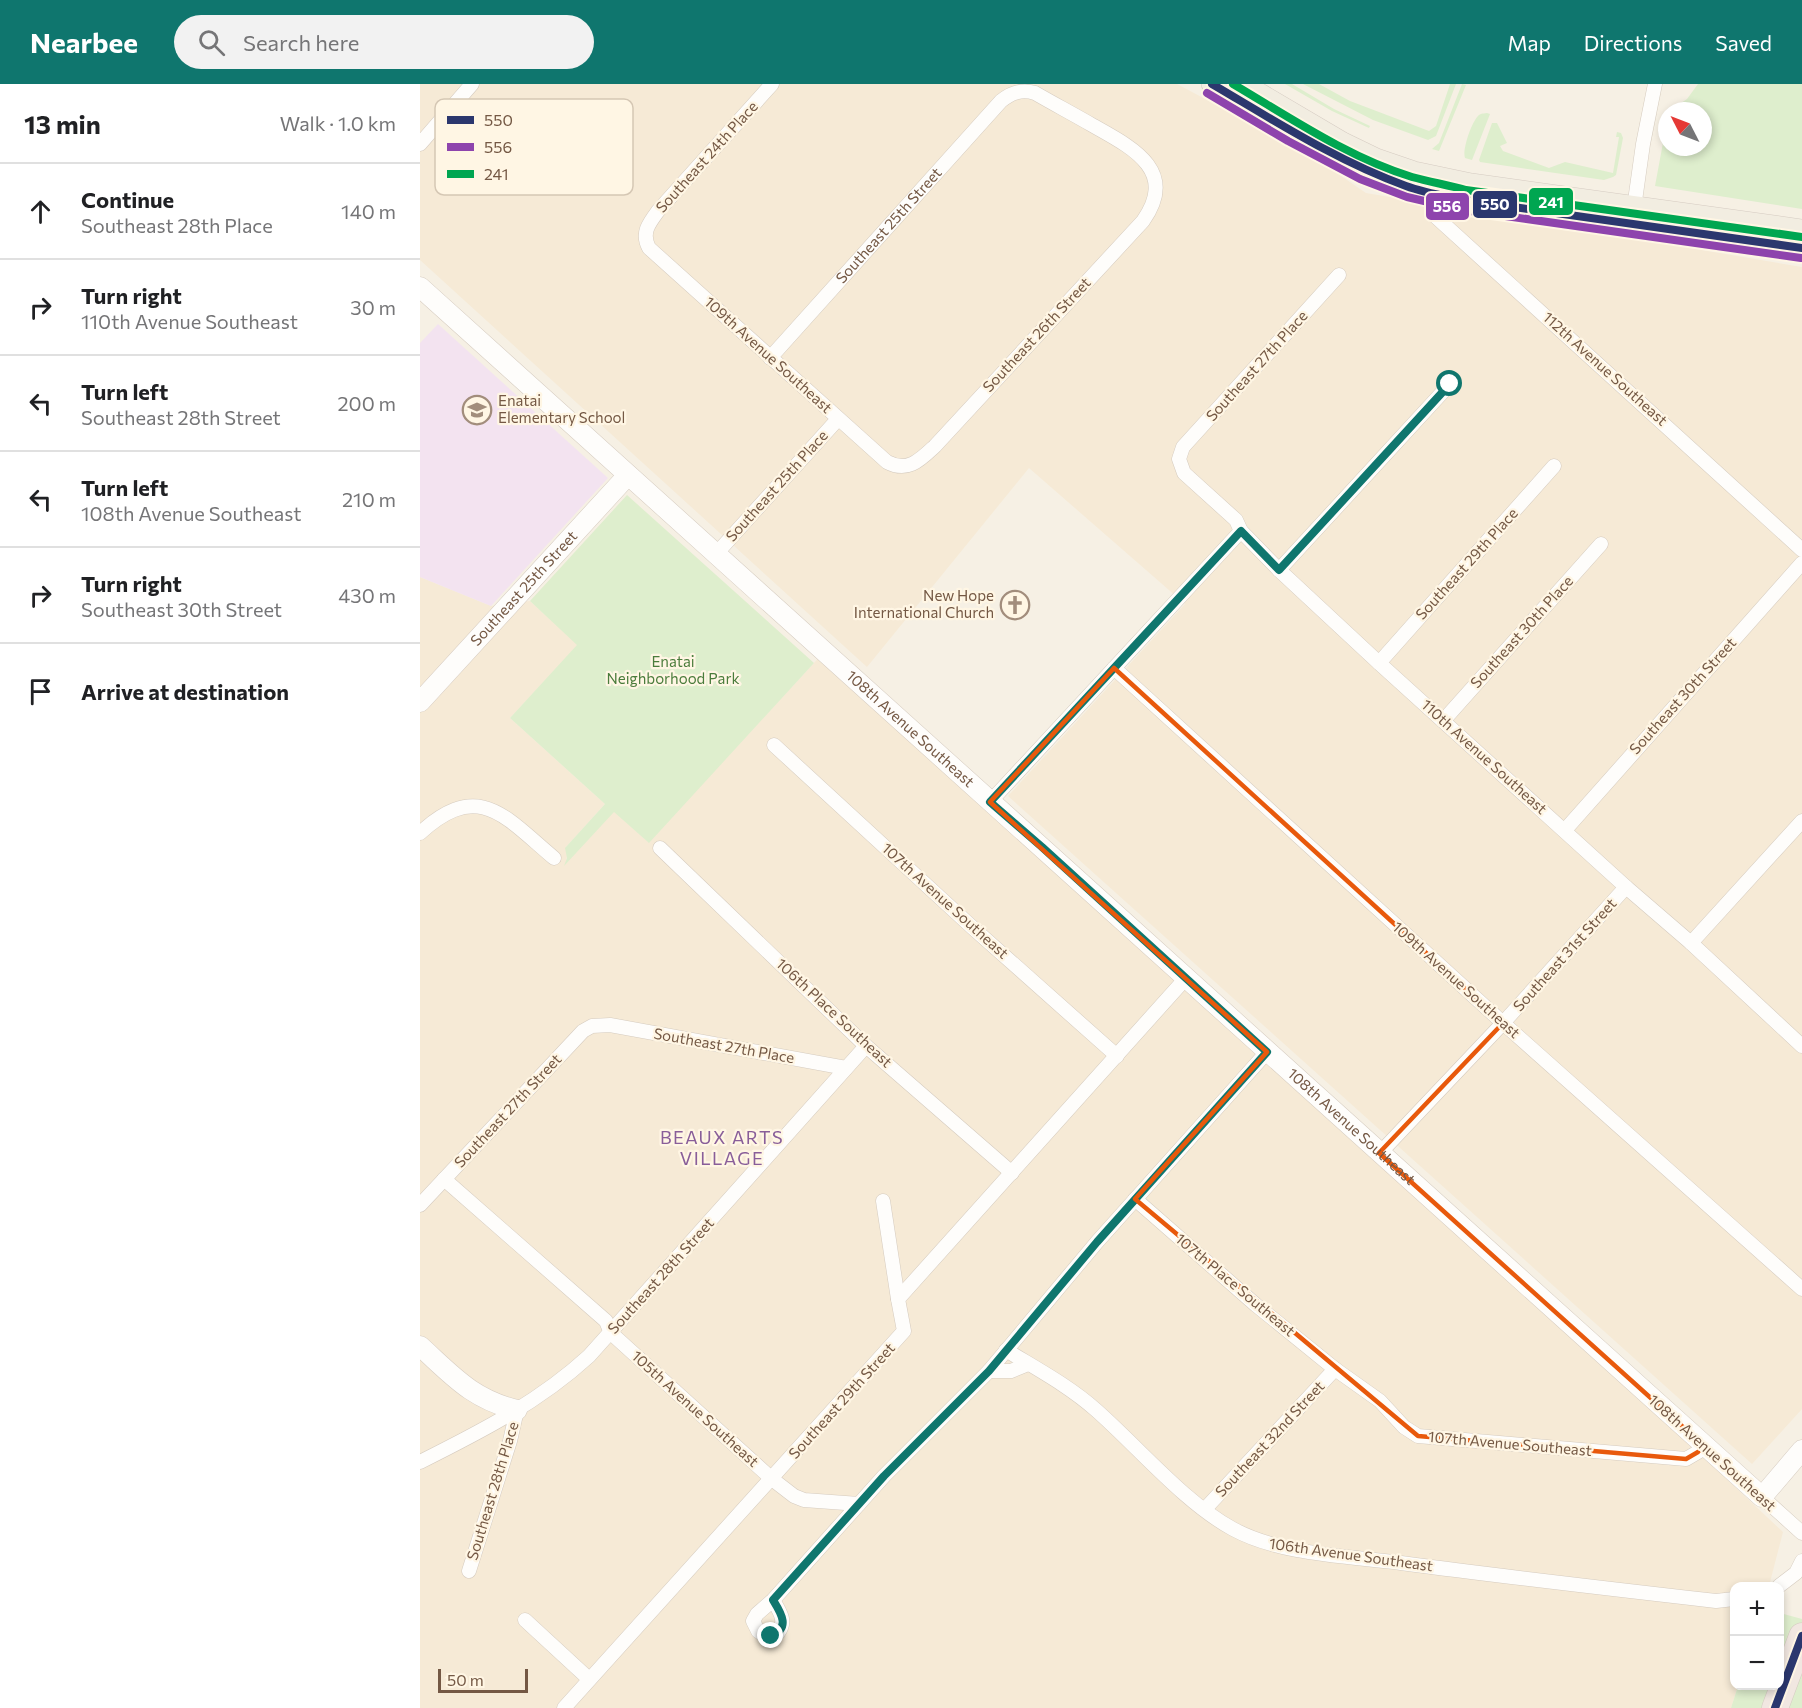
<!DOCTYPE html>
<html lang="en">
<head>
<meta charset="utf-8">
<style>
  body { margin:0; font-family:Commissioner,sans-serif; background:#f2f2f2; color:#202124 }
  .controls { position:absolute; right:18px; bottom:18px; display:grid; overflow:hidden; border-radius:12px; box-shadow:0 3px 9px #0003 }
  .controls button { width:54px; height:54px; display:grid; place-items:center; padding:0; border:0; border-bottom:2px solid #e0e0e0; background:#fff; color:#202124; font:30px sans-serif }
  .compass { position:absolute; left:1238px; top:18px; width:54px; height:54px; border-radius:50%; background:#fff; box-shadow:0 3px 9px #0003; rotate:312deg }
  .scale { position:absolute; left:18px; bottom:15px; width:90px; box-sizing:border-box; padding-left:6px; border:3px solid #745844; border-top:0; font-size:16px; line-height:21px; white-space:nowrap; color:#745844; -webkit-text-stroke:4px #fff6e4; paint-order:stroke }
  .stop { position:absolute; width:18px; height:18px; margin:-14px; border:4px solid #0f766e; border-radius:50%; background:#fff }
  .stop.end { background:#0f766e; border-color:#fff; box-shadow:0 2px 6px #0008 }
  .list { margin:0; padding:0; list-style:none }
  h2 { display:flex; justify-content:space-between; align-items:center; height:78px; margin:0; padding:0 24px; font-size:26px }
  h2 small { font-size:20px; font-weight:400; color:#757577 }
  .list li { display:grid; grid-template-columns:39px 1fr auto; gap:18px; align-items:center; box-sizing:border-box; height:96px; padding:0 24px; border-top:2px solid #e0e0e0 }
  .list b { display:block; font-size:22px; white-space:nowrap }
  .list p { margin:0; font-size:20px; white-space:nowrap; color:#757577 }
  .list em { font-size:20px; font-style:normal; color:#757577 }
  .icon { flex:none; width:33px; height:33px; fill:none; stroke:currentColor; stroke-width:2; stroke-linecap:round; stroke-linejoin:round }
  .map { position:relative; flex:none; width:1382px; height:1624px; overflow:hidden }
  header { display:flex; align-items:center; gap:36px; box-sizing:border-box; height:84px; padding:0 30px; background:#0f766e; color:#fff }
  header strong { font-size:28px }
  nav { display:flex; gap:33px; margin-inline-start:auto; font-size:21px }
  .search { width:420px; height:54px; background:#f2f2f2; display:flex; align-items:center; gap:15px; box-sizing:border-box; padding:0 21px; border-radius:33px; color:#757577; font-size:22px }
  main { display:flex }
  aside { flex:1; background:#fff }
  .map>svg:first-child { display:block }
</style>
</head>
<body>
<header>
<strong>Nearbee</strong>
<div class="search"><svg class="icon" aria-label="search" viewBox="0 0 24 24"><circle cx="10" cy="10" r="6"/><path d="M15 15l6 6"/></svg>Search here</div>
<nav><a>Map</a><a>Directions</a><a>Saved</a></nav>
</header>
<main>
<aside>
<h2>13 min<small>Walk · 1.0 km</small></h2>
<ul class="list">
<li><svg class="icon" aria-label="ahead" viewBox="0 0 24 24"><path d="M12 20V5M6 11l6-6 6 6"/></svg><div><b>Continue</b><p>Southeast 28th Place</p></div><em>140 m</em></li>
<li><svg class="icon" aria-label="right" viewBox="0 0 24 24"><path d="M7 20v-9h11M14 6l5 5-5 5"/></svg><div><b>Turn right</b><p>110th Avenue Southeast</p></div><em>30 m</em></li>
<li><svg class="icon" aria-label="left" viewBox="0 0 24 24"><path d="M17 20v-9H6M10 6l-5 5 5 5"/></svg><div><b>Turn left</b><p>Southeast 28th Street</p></div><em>200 m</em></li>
<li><svg class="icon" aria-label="left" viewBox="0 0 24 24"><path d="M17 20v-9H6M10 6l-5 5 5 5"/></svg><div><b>Turn left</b><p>108th Avenue Southeast</p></div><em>210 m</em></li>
<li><svg class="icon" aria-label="right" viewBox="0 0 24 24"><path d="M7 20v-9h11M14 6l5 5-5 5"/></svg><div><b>Turn right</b><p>Southeast 30th Street</p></div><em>430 m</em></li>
<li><svg class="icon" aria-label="arrive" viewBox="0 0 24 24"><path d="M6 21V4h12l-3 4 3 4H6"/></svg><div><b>Arrive at destination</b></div></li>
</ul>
</aside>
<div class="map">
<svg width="1382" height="1624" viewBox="0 0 1382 1624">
  <rect width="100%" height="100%" fill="#f6f0e4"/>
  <path fill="#f6ead6" d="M0,0H757L889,70L946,109L1382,183V1325L1332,1380L588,712L765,520L609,384L447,583L0,176Z
    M0,493L71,522L110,517L158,561L90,634L185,720L146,763L147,771L146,778L194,727L228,758L406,566L841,959L1363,1448L1349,1502H1314V1602H1318L1311,1624H0Z"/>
  <path fill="#f3e3f0" d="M18,240L188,394L71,522L0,493V259Z"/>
  <path fill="#deeecd" d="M865,0H872L914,25L950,42L949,44L912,27Z
    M883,0H899L930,17L1009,47L1016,42L1030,0H1036L1016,52L1008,56L953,36Z
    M1042,0L1046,1L1019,67L1012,65L1019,59Z
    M1278,0H1382V125L1235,102L1247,37V63H1283V27H1249L1267,15Z
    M1067,29L1070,30L1052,76L1045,74C1042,67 1051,39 1058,32C1061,29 1062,30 1067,29Z
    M1072,39H1077L1087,59L1080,62L1083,67L1129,84L1145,78L1193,89L1199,53H1196L1197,48L1201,49L1203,54L1196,91L1193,93L1184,96L1060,78L1059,76Z
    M207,411L394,579L229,759L194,728L144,782L147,774L145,764L185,720L90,634L157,561L110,517Z
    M1360,1529L1382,1535V1624H1311L1318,1602H1360Z"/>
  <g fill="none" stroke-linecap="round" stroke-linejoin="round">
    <g stroke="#d5cbbf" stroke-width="15">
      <g id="street">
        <path d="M0,60L52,0"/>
        <path d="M1018,102L1013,123L1015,132L1382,466"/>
        <path d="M1214,124L1223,60L1235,0"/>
        <path d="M919,191L763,363L759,375L764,389L816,436L821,447L859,486L959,579L1206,803L1271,859L1382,962"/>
        <path id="s1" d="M350,274L581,17C592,8 602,5 615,9C634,20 653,30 672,41C711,63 759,86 723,137L515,362C500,376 488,389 467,378C387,307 308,235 229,164C221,149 229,139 238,127L352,0"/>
        <path d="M296,470L418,335"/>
        <path d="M859,486L1030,300"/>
        <path d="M959,579L1134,382"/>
        <path d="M694,584L1083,939L1382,1205"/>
        <path d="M1023,637L1181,460"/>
        <path d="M354,661L553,844L697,972"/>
        <path d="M570,718L821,447"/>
        <path d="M1145,746L1382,479"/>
        <path d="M0,749C59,695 85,733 134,774"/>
        <path d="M240,764L446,962L592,1089"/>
        <path d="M1271,859L1382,737"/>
        <path d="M960,1069L1083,939L1206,803"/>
        <path d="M24,1095L186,1237L191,1249L352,1395L374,1412L384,1416L439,1420"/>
        <path d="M715,1115L836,1221L915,1285L960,1317L984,1343L998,1352L1266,1375L1278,1368L1284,1362"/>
        <path d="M463,1117L478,1215"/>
        <path d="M0,1121L163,947L172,942L190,941L426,984"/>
        <path d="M586,1266C617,1285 649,1302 676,1326C718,1363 765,1419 813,1445C861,1471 927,1472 981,1479C1086,1493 1191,1505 1296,1517L1314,1515"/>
        <path d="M569,1287H591L608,1280"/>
        <path d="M0,1378C60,1348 119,1318 169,1272L446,962"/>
        <path d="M1342,1413L1382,1449"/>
        <path d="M785,1425L915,1285"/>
        <path d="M49,1487L90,1357L97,1326"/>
        <path d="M1359,1502L1376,1489L1382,1477"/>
        <path d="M353,1516C360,1528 367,1537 358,1549L345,1552L338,1547L333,1537L337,1530L353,1516L464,1392L569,1287L677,1158L847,968"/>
        <path d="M105,1536L169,1595"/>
        <path d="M144,1624L484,1247L478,1215L766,894"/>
      </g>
    </g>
    <g stroke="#d6ccc1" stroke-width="21">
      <g id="secondary">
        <path id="s2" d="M0,203L1342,1413L1382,1366"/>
        <path id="s3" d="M0,618L208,391"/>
        <path d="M0,1262C33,1292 52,1315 97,1326"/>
      </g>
    </g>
    <g stroke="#d5cbc2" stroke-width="22">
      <path id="primary" d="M792,0L873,48L945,86L989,103L1044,116L1382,164
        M823,0L923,59L956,75L994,88L1051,100L1382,146"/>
    </g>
    <g stroke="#d5cbc2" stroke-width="27">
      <path id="highway" d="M1355,1624L1382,1552"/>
    </g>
    <use href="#street" stroke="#fefdfb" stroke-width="14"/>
    <use href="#secondary" stroke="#fefdfb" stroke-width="20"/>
    <use href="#primary" stroke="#f2ede1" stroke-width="21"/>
    <use href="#highway" stroke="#f1e7e1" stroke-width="26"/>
    <g stroke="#fff6e4" stroke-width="12">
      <path id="bus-1" d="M792,0C855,37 917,77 986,102C1005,109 1025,112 1044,116L1382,164
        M1355,1624L1382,1552"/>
    </g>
    <g stroke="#fff6e4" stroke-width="12">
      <path id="bus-2" d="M787,9L868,57L940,95L987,113L1043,126L1381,174"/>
    </g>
    <g stroke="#fff6e4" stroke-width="12">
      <path id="bus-3" d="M813,0C869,33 929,74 992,93C1010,98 1028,101 1046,106L1382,153"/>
    </g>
    <use href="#bus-1" stroke="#2b376e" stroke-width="8"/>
    <use href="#bus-2" stroke="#8e44ad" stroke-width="8"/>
    <use href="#bus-3" stroke="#00a651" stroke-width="8"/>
  </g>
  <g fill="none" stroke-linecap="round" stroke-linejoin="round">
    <path stroke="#0f766e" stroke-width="8" d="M351,1552C371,1544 361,1529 353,1516L464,1392L569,1287L677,1158L847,968L622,763L570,718L821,447L859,486L1030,300"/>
  </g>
  <path fill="none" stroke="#e8590c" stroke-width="4.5" stroke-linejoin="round" d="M694,584L1083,939L959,1069L1284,1362L1278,1368L1266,1375L998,1352L715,1115L847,968L570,718Z"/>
  <defs>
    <g id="school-ring" transform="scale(1.5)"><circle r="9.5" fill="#fff6e4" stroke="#a28d7c" stroke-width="1.5"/><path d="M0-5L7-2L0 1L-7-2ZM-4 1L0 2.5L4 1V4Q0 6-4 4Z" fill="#a28d7c"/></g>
    <g id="church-ring" transform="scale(1.5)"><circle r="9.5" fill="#fff6e4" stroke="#a28d7c" stroke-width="1.5"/><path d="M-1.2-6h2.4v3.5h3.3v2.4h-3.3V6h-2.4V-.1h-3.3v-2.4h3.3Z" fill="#a28d7c"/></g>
  </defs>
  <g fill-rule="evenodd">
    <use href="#school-ring" x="57" y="326"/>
    <use href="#church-ring" x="595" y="521"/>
  </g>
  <g text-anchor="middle" stroke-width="4.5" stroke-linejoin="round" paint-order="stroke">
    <g font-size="15" fill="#745844" stroke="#fff6e4">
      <text transform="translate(287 73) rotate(-48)" y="5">Southeast 24th Place</text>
      <text dy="5" stroke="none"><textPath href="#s1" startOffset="178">Southeast 25th Street</textPath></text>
      <text transform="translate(617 251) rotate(-47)" y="5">Southeast 26th Street</text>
      <text transform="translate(348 271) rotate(42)" y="5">109th Avenue Southeast</text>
      <text transform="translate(837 282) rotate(-48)" y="5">Southeast 27th Place</text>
      <text transform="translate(1185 285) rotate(42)" y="5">112th Avenue Southeast</text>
      <text transform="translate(357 402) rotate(-48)" y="5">Southeast 25th Place</text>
      <text transform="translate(1047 480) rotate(-48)" y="5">Southeast 29th Place</text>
      <text dy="5" stroke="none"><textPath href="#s3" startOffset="154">Southeast 25th Street</textPath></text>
      <text transform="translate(1102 548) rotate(-48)" y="5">Southeast 30th Place</text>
      <text transform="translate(1263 612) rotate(-48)" y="5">Southeast 30th Street</text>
      <text dy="5" stroke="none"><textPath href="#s2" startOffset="660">108th Avenue Southeast</textPath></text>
      <text transform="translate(1064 673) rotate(42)" y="5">110th Avenue Southeast</text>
      <text transform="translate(525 817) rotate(42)" y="5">107th Avenue Southeast</text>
      <text transform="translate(1145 871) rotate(-48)" y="5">Southeast 31st Street</text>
      <text transform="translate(1036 896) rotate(42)" y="5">109th Avenue Southeast</text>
      <text transform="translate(414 929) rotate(43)" y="5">106th Place Southeast</text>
      <text transform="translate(304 962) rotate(10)" y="5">Southeast 27th Place</text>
      <text transform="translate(88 1027) rotate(-47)" y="5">Southeast 27th Street</text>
      <text dy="5" stroke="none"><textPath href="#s2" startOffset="1254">108th Avenue Southeast</textPath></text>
      <text transform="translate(241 1192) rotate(-48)" y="5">Southeast 28th Street</text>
      <text transform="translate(815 1201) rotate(40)" y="5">107th Place Southeast</text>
      <text transform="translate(422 1317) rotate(-48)" y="5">Southeast 29th Street</text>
      <text transform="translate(275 1325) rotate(42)" y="5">105th Avenue Southeast</text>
      <text transform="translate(850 1355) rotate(-47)" y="5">Southeast 32nd Street</text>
      <text transform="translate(1090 1360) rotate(5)" y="5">107th Avenue Southeast</text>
      <text transform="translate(1292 1369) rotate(42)" y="5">108th Avenue Southeast</text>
      <text transform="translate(73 1407) rotate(-73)" y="5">Southeast 28th Place</text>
      <text transform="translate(931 1471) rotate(8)" y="5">106th Avenue Southeast</text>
    </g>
    <g font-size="15" fill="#745844" stroke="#fff6e4" text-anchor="start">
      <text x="78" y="322">Enatai<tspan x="78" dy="17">Elementary School</tspan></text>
      <text x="574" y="517" text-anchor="end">New Hope<tspan x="574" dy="17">International Church</tspan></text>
    </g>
    <g font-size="15" fill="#4a7c3b" stroke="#fff6e4">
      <text x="253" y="583">Enatai<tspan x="253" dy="17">Neighborhood Park</tspan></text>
    </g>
    <g font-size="18" letter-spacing="1.5" fill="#895e99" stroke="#fff6e4">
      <text x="302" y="1060">BEAUX ARTS<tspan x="302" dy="21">VILLAGE</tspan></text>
    </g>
  </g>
  <rect x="15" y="15" width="198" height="96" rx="9" fill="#fff6e4" stroke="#d5c7b4" stroke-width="1.5"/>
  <rect x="27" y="32" width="27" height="8" fill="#2b376e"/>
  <rect x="27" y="59" width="27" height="8" fill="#8e44ad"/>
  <rect x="27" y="86" width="27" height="8" fill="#00a651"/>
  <g font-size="16" fill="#745844">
    <text x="64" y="42">550</text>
    <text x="64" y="69">556</text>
    <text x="64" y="96">241</text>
  </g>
  <g stroke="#fff6e4" stroke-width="2">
    <rect x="1108" y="103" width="46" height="29" rx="6" fill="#00a651"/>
    <rect x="1052" y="106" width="46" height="29" rx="6" fill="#2b376e"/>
    <rect x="1005" y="108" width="45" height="29" rx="6" fill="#8e44ad"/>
  </g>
  <g font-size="16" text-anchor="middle" font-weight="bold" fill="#fff">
    <text x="1131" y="124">241</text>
    <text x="1075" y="126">550</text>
    <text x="1027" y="128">556</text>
  </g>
</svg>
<div class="controls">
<button>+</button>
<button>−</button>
</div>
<svg class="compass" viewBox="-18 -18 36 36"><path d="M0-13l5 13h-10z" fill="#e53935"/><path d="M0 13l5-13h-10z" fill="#757577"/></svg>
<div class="scale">50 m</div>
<div class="stop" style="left:1030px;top:300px"></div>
<div class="stop end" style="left:351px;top:1552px"></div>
</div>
</main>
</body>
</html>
